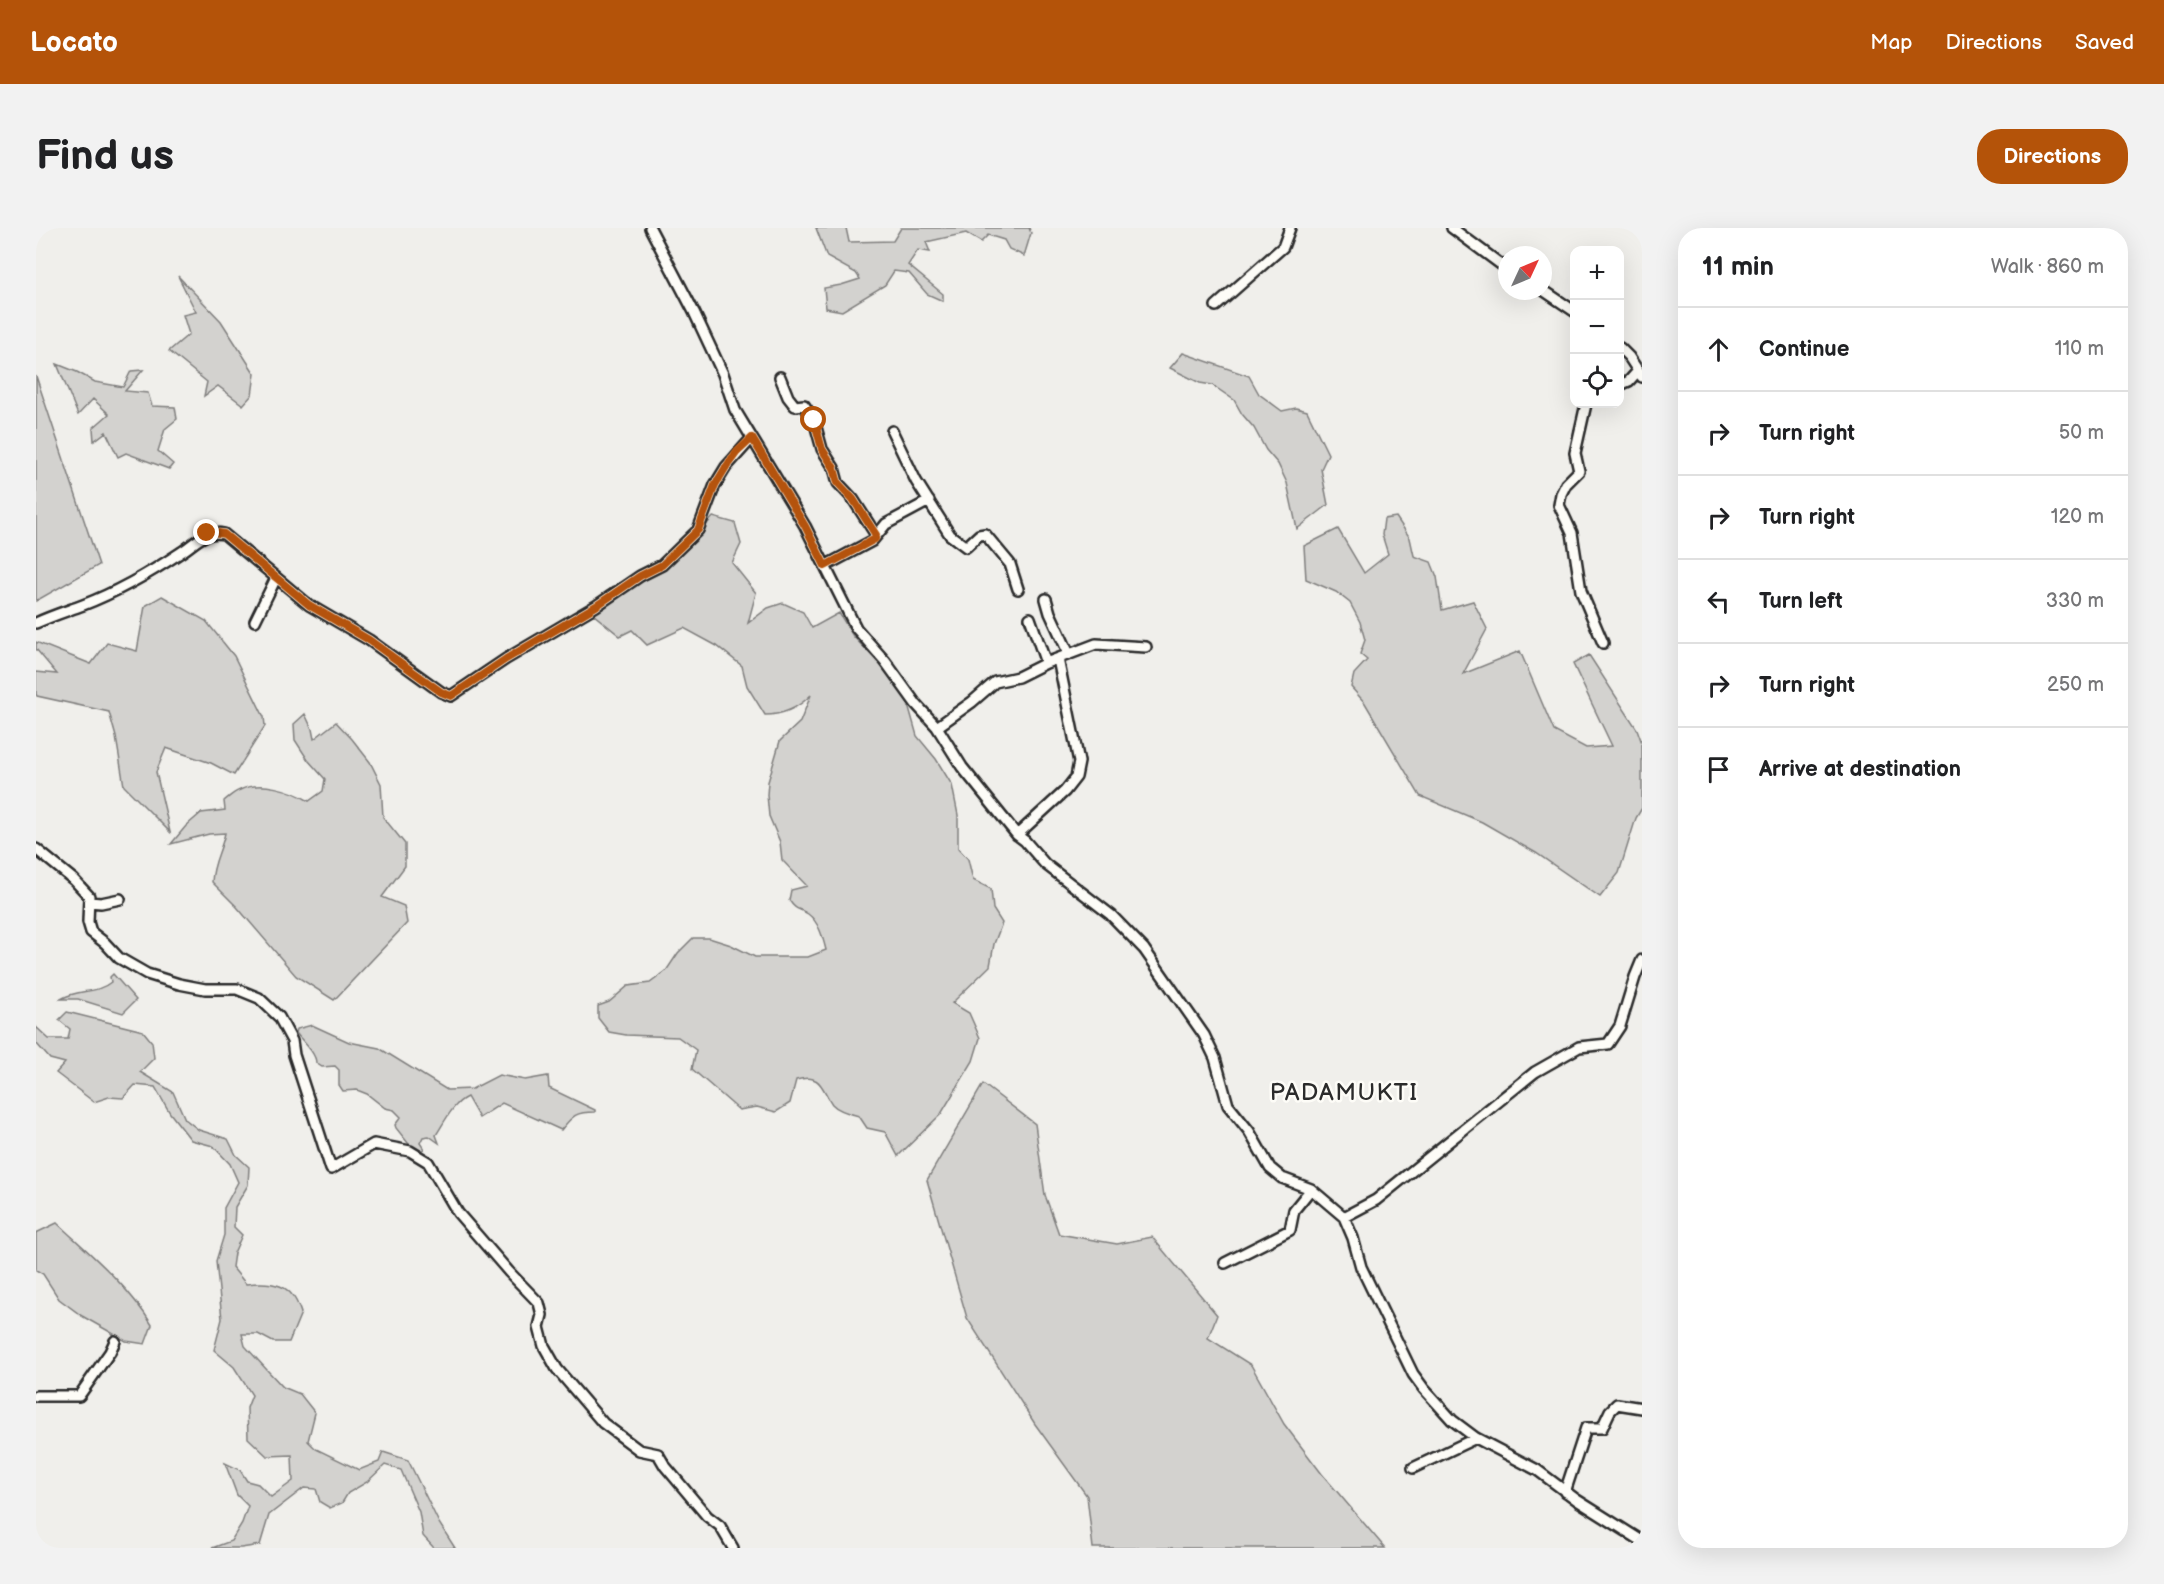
<!DOCTYPE html>
<html lang="en">
<head>
<meta charset="utf-8">
<style>
  body { margin:0; font-family:"Balsamiq Sans",sans-serif; background:#f2f2f2; color:#202124 }
  .controls { position:absolute; right:18px; top:18px; display:grid; overflow:hidden; border-radius:12px; box-shadow:0 6px 24px #0002 }
  .controls button { width:54px; height:54px; display:grid; place-items:center; padding:0; border:0; border-bottom:2px solid #e0e0e0; background:#fff; color:#202124; font:30px sans-serif }
  .compass { position:absolute; left:1462px; top:18px; width:54px; height:54px; border-radius:50%; background:#fff; box-shadow:0 6px 24px #0002; rotate:46deg }
  .stop { position:absolute; width:18px; height:18px; margin:-14px; border:4px solid #b45309; border-radius:50%; background:#fff }
  .stop.end { background:#b45309; border-color:#fff; box-shadow:0 2px 6px #0008 }
  .list { margin:0; padding:0; list-style:none }
  h2 { display:flex; justify-content:space-between; align-items:center; height:78px; margin:0; padding:0 24px; font-size:26px }
  h2 small { font-size:20px; font-weight:400; color:#757577 }
  .list li { display:grid; grid-template-columns:39px 1fr auto; gap:18px; align-items:center; box-sizing:border-box; height:84px; padding:0 24px; border-top:2px solid #e0e0e0 }
  .list b { display:block; font-size:22px; white-space:nowrap }
  .list em { font-size:20px; font-style:normal; color:#757577 }
  .icon { flex:none; width:33px; height:33px; fill:none; stroke:currentColor; stroke-width:2; stroke-linecap:round; stroke-linejoin:round }
  .map { position:relative; flex:none; width:1606px; height:1320px; overflow:hidden; border-radius:24px }
  header { display:flex; align-items:center; gap:36px; box-sizing:border-box; height:84px; padding:0 30px; background:#b45309; color:#fff }
  header strong { font-size:28px }
  nav { display:flex; gap:33px; margin-inline-start:auto; font-size:21px }
  .intro { display:flex; align-items:center; justify-content:space-between; box-sizing:border-box; height:144px; padding:0 36px }
  h1 { margin:0; font-size:42px }
  .button { padding:15px 27px; border-radius:24px; background:#b45309; color:#fff; font-size:21px; font-weight:700 }
  main { display:flex; gap:36px; padding:0 36px }
  aside { flex:1; background:#fff; border-radius:24px; box-shadow:0 6px 24px #0002 }
  .map>svg:first-child { display:block }
</style>
</head>
<body>
<header>
<strong>Locato</strong>
<nav><a>Map</a><a>Directions</a><a>Saved</a></nav>
</header>
<div class="intro"><h1>Find us</h1><a class="button">Directions</a></div>
<main>
<div class="map">
<svg width="1606" height="1320" viewBox="0 0 1606 1320">
  <rect width="100%" height="100%" fill="#f0efeb"/>
  <filter id="ink" filterUnits="userSpaceOnUse"><feTurbulence type="fractalNoise" baseFrequency=".0167" numOctaves="2"/><feDisplacementMap in="SourceGraphic" scale="12" xChannelSelector="R" yChannelSelector="G"/><feConvolveMatrix kernelMatrix="1 2 1 2 8 2 1 2 1" color-interpolation-filters="sRGB"/></filter>
  <g filter="url(#ink)">
    <path fill="#d3d2cf" stroke="#7f7e7d" stroke-width="1.5" d="M780,0H810L813,14L857,13L865,0H993L995,5L988,28L973,21L968,12L952,7L945,14L930,5L890,14L894,24L882,22L872,37L907,66V73L891,66L873,45L858,43L849,57L806,83L790,80L788,60L805,57L824,51L820,45L791,29Z
      M142,48L185,93L219,146L216,167L207,177L182,158L168,168L171,154L133,123L153,106L147,87L160,84Z
      M1147,125L1213,148L1223,166L1246,183L1260,180L1271,183L1292,226L1285,241L1292,277L1261,301L1251,255L1242,236L1230,222L1218,200L1206,186L1198,172L1176,157L1164,155L1134,140Z
      M21,136L41,144L59,154L87,159L95,143L107,142L89,163L112,165L116,178L139,179L141,191L129,201L122,223L137,236L133,241L90,225L82,229L70,204L58,213L57,200L73,186L57,171L42,187Z
      M0,148L63,337L0,373Z
      M677,289L699,295L705,316L696,335L720,365L712,395L732,380L747,375L767,384L776,400L803,385L817,408L868,462L881,508L900,531L916,557L922,587V620L932,631L937,652L955,661L957,681L966,695L958,716L954,738L916,775L933,785L944,810L937,833L905,886L862,928L849,904L831,900L823,888C815,886 802,883 796,876C785,860 786,845 760,852L754,875L740,884L721,879L703,882L656,841L660,822L642,809L590,807L573,804L562,790V778L573,774L592,758L614,755L630,743L642,725L657,710H673L695,717L719,729H772L790,722C787,710 783,694 772,686C763,680 760,683 753,672L755,662L771,658L746,632L744,614L733,588L731,567L732,554L744,513L764,494L775,467C762,480 747,487 729,487L711,458L706,438L681,418L648,400L611,417L596,402L584,408L557,386L643,328Z
      M1360,289L1374,310L1378,328L1395,334L1401,349L1406,382L1437,373L1451,401L1427,446L1484,423L1518,503L1550,520L1576,518L1537,436L1553,427L1601,501L1606,515V580L1600,590L1583,645L1564,669L1500,625L1446,594L1384,568L1329,475L1315,459L1318,446L1331,432L1324,426L1329,412L1324,394L1314,375L1300,364L1270,351L1268,318L1302,301L1328,345L1352,326L1346,307L1348,291Z
      M126,368L170,393L198,428L228,489L229,498L198,547L175,535L130,520L120,544L134,604L88,558L80,509L73,484L1,468L0,466V444L21,446L0,421V414L55,436L71,415L101,423L109,378Z
      M269,486L276,501L278,511L300,494L316,511L334,534L345,556L347,589L369,616V638L346,669L368,678L371,695L298,772L260,748L201,679L176,654C177,634 185,624 189,605L173,606L135,616L150,598L165,585L189,582L188,573C193,569 198,564 204,562C224,552 256,562 273,573L287,563L289,551L272,532L259,512L258,496Z
      M77,746L100,772L87,785L42,771H25C41,761 61,766 75,754L74,749Z
      M31,784L107,803L116,814L118,830L104,844L137,864L149,891L163,902L192,911L200,927L213,939L212,957L199,979L198,999L206,1007L198,1025L196,1039L210,1056C225,1054 246,1053 256,1067C260,1071 263,1079 265,1085L253,1114H237L222,1106H206L209,1118L231,1142L247,1159L264,1166L279,1185L272,1213L280,1221L323,1242L343,1234L347,1224L372,1232L403,1295L419,1320H398L387,1308L383,1284L365,1242L349,1237L331,1254L312,1265L306,1275L294,1280L284,1274L280,1261L268,1260L233,1287L224,1317L205,1320H176L195,1313L206,1295L212,1278L201,1267L189,1235L204,1242L211,1253L222,1256L235,1269L257,1253L256,1227L231,1228L212,1210L211,1180L216,1167L198,1139L178,1122L186,1091L180,1033L188,1007V980L202,954L194,936L177,918L155,912L134,885L119,859L99,857L87,870L73,869L58,874L20,845L29,835L14,831L0,815V799L13,811H32L34,801L23,792Z
      M276,797L313,814L343,820L411,862L436,861L463,847L489,852L512,848L513,860L559,882V884C540,884 537,887 525,902L466,875L443,890L431,869C417,875 408,895 400,907L403,915L393,908L387,909L384,915L388,921L382,923L372,915L360,900L359,897L365,889L358,882L349,880L331,866L321,862L307,863L303,857V842L299,838L286,839L280,835C280,825 267,814 260,805L261,801Z
      M947,856L999,896L1009,967L1023,1006L1081,1016L1116,1009L1181,1087L1172,1110L1215,1137L1248,1196L1286,1246L1349,1320H1057L1051,1268L999,1196L931,1090L891,952Z
      M21,995C54,1026 92,1057 116,1097L109,1116L90,1113L46,1088L23,1071L7,1046L0,1042V1005Z"/>
    <g fill="none" stroke-linecap="round" stroke-linejoin="round">
      <g stroke="#2b2b2b" stroke-width="14">
        <path id="minor" d="M614,0L658,84L687,146L699,182L769,298L820,400L849,433L880,476L901,499L926,539L981,607L989,613L1009,636L1075,687L1108,721L1168,807L1179,830L1192,877L1213,903L1234,940L1246,950L1275,961L1308,989L1317,1010L1325,1039L1377,1146L1388,1161L1416,1192L1440,1210L1501,1242L1541,1272L1606,1313
          M1416,0L1471,41
          M1507,62L1538,83
          M1180,78L1247,19L1254,0
          M1584,120L1593,129L1606,149
          M744,149L752,169L759,178L768,177L778,192L786,221L798,240L802,255L817,271L840,307
          M1584,157L1593,153L1602,143
          M1550,176L1539,225L1543,243L1530,256L1525,266L1523,277L1536,305L1545,363L1567,415
          M856,203L880,253L914,307L930,319L943,307L949,306L974,336L982,361
          M789,338L836,313L850,296L893,273
          M1010,371L1014,385L1033,426
          M994,390L1010,435
          M219,393L240,350
          M0,395C15,388 31,383 47,377C81,364 114,345 144,325C160,315 168,302 188,306L273,377L333,412L405,464L415,468L470,431L560,378L604,348L626,337L662,302L679,257L690,239L716,210
          M901,499L936,474L959,454L982,449L1010,435L1060,416L1110,419
          M981,607L1029,563L1040,549L1043,534L1022,431
          M0,621L38,652L53,668L52,694L55,704L69,715L83,730L111,746L143,756L169,761H201L223,770L243,789L256,813L258,827L295,941L338,916L374,923L392,934L422,985L473,1044L503,1075L506,1087L503,1099L508,1118L521,1141L567,1195L603,1222L622,1226L629,1238L671,1288L684,1298L697,1320
          M53,674L65,675L84,671
          M1308,989L1340,972L1499,844L1543,819L1572,816L1584,798L1599,749L1606,732
          M1189,1035L1254,1002L1258,982L1275,961
          M0,1168H43L74,1124L79,1113
          M1377,1240L1440,1210
          M1529,1264L1550,1200H1566L1574,1183L1581,1176L1606,1180"/>
      </g>
      <use href="#minor" stroke="#fdfcf7" stroke-width="9"/>
    </g>
  </g>
  <g fill="none" stroke-linecap="round" stroke-linejoin="round" filter="url(#ink)">
    <path stroke="#b45309" stroke-width="8" d="M171,305L178,304L188,306L273,377L333,412L405,464L415,468L470,431L560,378L604,348L626,337L662,302L679,257L690,239L701,224L716,210L769,298L789,338L839,311L840,307L817,271L802,255L798,240L786,221L778,192"/>
  </g>
  <g text-anchor="middle" stroke-width="5" stroke-linejoin="round" paint-order="stroke">
    <g font-size="24" letter-spacing="1.5" fill="#2b2b2b" stroke="#fdfcf7">
      <text x="1308" y="872">PADAMUKTI</text>
    </g>
  </g>
</svg>
<div class="controls">
<button>+</button>
<button>−</button>
<button><svg class="icon" aria-label="locate" viewBox="0 0 24 24"><circle cx="12" cy="12" r="6"/><path d="M12 2v4M12 18v4M2 12h4M18 12h4"/></svg></button>
</div>
<svg class="compass" viewBox="-18 -18 36 36"><path d="M0-13l5 13h-10z" fill="#e53935"/><path d="M0 13l5-13h-10z" fill="#757577"/></svg>
<div class="stop" style="left:778px;top:192px"></div>
<div class="stop end" style="left:171px;top:305px"></div>
</div>
<aside>
<h2>11 min<small>Walk · 860 m</small></h2>
<ul class="list">
<li><svg class="icon" aria-label="ahead" viewBox="0 0 24 24"><path d="M12 20V5M6 11l6-6 6 6"/></svg><div><b>Continue</b></div><em>110 m</em></li>
<li><svg class="icon" aria-label="right" viewBox="0 0 24 24"><path d="M7 20v-9h11M14 6l5 5-5 5"/></svg><div><b>Turn right</b></div><em>50 m</em></li>
<li><svg class="icon" aria-label="right" viewBox="0 0 24 24"><path d="M7 20v-9h11M14 6l5 5-5 5"/></svg><div><b>Turn right</b></div><em>120 m</em></li>
<li><svg class="icon" aria-label="left" viewBox="0 0 24 24"><path d="M17 20v-9H6M10 6l-5 5 5 5"/></svg><div><b>Turn left</b></div><em>330 m</em></li>
<li><svg class="icon" aria-label="right" viewBox="0 0 24 24"><path d="M7 20v-9h11M14 6l5 5-5 5"/></svg><div><b>Turn right</b></div><em>250 m</em></li>
<li><svg class="icon" aria-label="arrive" viewBox="0 0 24 24"><path d="M6 21V4h12l-3 4 3 4H6"/></svg><div><b>Arrive at destination</b></div></li>
</ul>
</aside>
</main>
</body>
</html>
